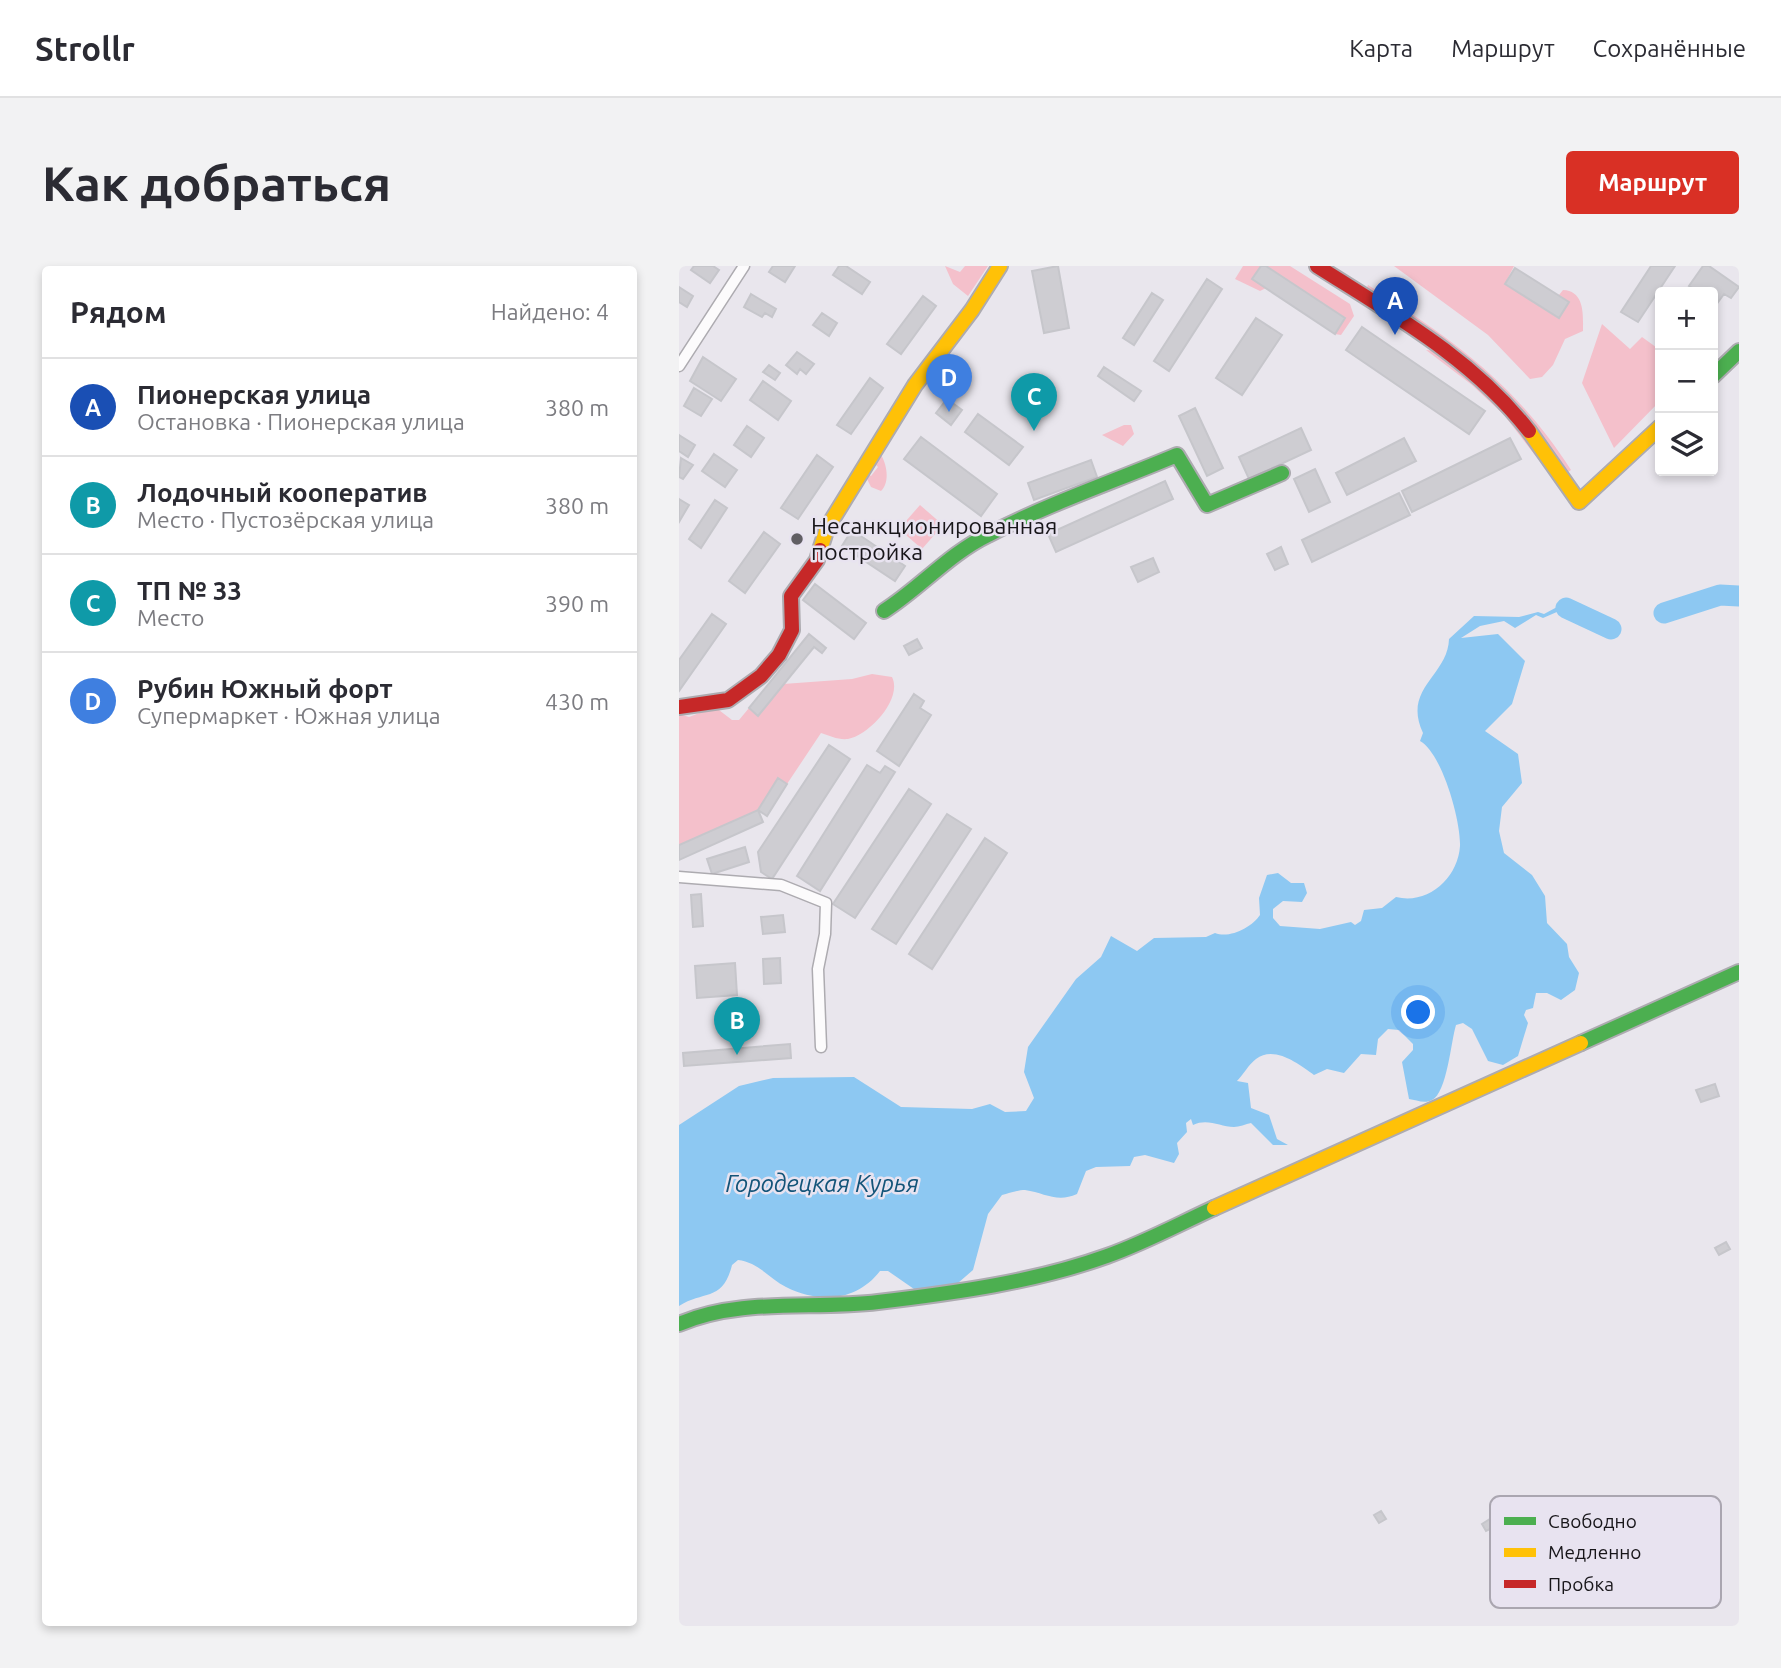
<!DOCTYPE html>
<html lang="ru">
<head>
<meta charset="utf-8">
<style>
  body { margin:0; font-family:Ubuntu,sans-serif; background:#f2f2f3; color:#2b2b33 }
  .controls { position:absolute; right:21px; top:21px; display:grid; overflow:hidden; border-radius:7px; box-shadow:0 4px 10px #0003 }
  .controls button { width:63px; height:63px; display:grid; place-items:center; padding:0; border:0; border-bottom:2px solid #e1e1e2; background:#fff; color:#2b2b33; font:35px sans-serif }
  .you { position:absolute; left:740px; top:747px; width:24px; height:24px; margin:-18px; border:5px solid #fff; border-radius:50%; background:#1a73e8; box-shadow:0 0 0 10px #1a73e833 }
  .badge { display:grid; place-items:center; width:46px; height:46px; border-radius:50%; background:#d93025; color:#fff; font-size:23px; font-weight:700 }
  .pin { position:absolute; translate:-50% -58px; filter:drop-shadow(0 2px 4px #0008) }
  .pin::after { content:''; position:absolute; top:37px; width:24px; height:21px; background:inherit; clip-path:polygon(0 0,100% 0,50% 100%) }
  .list { margin:0; padding:0; list-style:none }
  h2 { display:flex; justify-content:space-between; align-items:center; height:91px; margin:0; padding:0 28px; font-size:30px }
  h2 small { font-size:23px; font-weight:400; color:#7c7c81 }
  .list li { display:grid; grid-template-columns:46px 1fr auto; gap:21px; align-items:center; box-sizing:border-box; height:98px; padding:0 28px; border-top:2px solid #e1e1e2 }
  .list b { display:block; font-size:26px; white-space:nowrap }
  .list p { margin:0; font-size:23px; white-space:nowrap; color:#7c7c81 }
  .list em { font-size:23px; font-style:normal; color:#7c7c81 }
  .icon { flex:none; width:38px; height:38px; fill:none; stroke:currentColor; stroke-width:2; stroke-linecap:round; stroke-linejoin:round }
  .map { position:relative; flex:none; width:1060px; height:1360px; overflow:hidden; border-radius:7px }
  header { display:flex; align-items:center; gap:42px; box-sizing:border-box; height:98px; padding:0 35px; background:#fff; border-bottom:2px solid #e1e1e2 }
  header strong { font-size:33px }
  nav { display:flex; gap:38px; margin-inline-start:auto; font-size:24px }
  .intro { display:flex; align-items:center; justify-content:space-between; box-sizing:border-box; height:168px; padding:0 42px }
  h1 { margin:0; font-size:49px }
  .button { padding:18px 32px; border-radius:7px; background:#d93025; color:#fff; font-size:24px; font-weight:700 }
  main { display:flex; gap:42px; padding:0 42px }
  aside { flex:1; background:#fff; border-radius:7px; box-shadow:0 4px 10px #0003 }
  .map>svg:first-child { display:block }
</style>
</head>
<body>
<header>
<strong>Strollr</strong>
<nav><a>Карта</a><a>Маршрут</a><a>Сохранённые</a></nav>
</header>
<div class="intro"><h1>Как добраться</h1><a class="button">Маршрут</a></div>
<main>
<aside>
<h2>Рядом<small>Найдено: 4</small></h2>
<ul class="list">
<li><span class="badge" style="background:#1a4fb4">A</span><div><b>Пионерская улица</b><p>Остановка · Пионерская улица</p></div><em>380 m</em></li>
<li><span class="badge" style="background:#0f9aa8">B</span><div><b>Лодочный кооператив</b><p>Место · Пустозёрская улица</p></div><em>380 m</em></li>
<li><span class="badge" style="background:#0f9aa8">C</span><div><b>ТП № 33</b><p>Место</p></div><em>390 m</em></li>
<li><span class="badge" style="background:#3f7fe0">D</span><div><b>Рубин Южный форт</b><p>Супермаркет · Южная улица</p></div><em>430 m</em></li>
</ul>
</aside>
<div class="map">
<svg width="1060" height="1360" viewBox="0 0 1060 1360">
  <rect width="100%" height="100%" fill="#e9e6ed"/>
  <path fill="#f4c0cb" d="M266,0L281,6L286,0H309L289,30L274,18Z
    M564,0H582L573,13L587,22L581,25L556,13Z
    M587,0H611L671,38L675,50L662,69L656,68L666,52Z
    M715,0H835L826,18L879,52L890,36L880,29L884,24C906,25 904,49 904,65L886,73L874,99L863,111L851,113L809,69Z
    M689,19C774,74 836,117 892,204L889,206C865,169 837,131 802,103C766,74 725,49 687,23Z
    M923,58L951,83L963,71L981,84V135L935,182L903,117Z
    M747,84L756,85L829,149L876,215L825,149L793,119Z
    M445,159H452L455,168L444,180L423,169Z
    M202,189C208,198 211,217 202,225L192,221L188,213L189,208L192,210L199,201L195,197Z
    M241,239L264,259L243,283L220,263Z
    M193,408L213,411C224,433 190,469 169,473C159,474 151,470 142,467L108,518L99,513L79,544L0,579V448L10,451L36,441L53,454H60L70,442L79,449L104,418L173,413Z"/>
  <path fill="#8dc8f2" d="M880,340L887,342L864,352L857,349L836,362L825,355L801,360L782,372L819,368L846,395L833,438L806,465L839,488L843,517L823,541L820,565L825,587L853,609L866,630L868,657L888,678L890,691L900,707L896,724L882,734L868,727H857L854,742L847,744L845,749L849,757L839,790L824,799L809,795L793,763L784,757L777,759C772,775 768,827 753,834C746,838 737,834 730,833L723,796L734,784V778L720,764L709,763L699,773L697,789L682,788L665,807L648,803L635,809C620,798 595,779 577,793C570,798 564,809 558,815L569,817L572,842L590,849L598,873L609,879H594L572,857C567,858 560,861 555,861C541,861 529,852 514,859L512,853L507,857L508,866L498,877L500,888L495,897L466,889L455,891L451,900L417,901L407,905L398,928C378,937 366,927 346,924C339,924 330,927 323,929L309,948L294,1004L279,1017L257,1026L235,1023L209,1005H201C178,1035 141,1038 107,1021C91,1013 79,996 59,994L53,999C44,1036 25,1024 0,1040V859L60,820L94,812L175,811L222,841L293,843L311,838L326,846L347,845L355,832L345,806L349,781L397,713L422,691L432,670L458,685L475,672L527,671L536,667C551,673 573,661 581,649L580,632L588,609L599,607L612,617H625L628,627L623,636L604,635L594,643V652L601,660L641,663L672,656L676,659L682,655L685,644L703,642L717,631C749,639 779,612 781,580C782,555 763,487 741,475L744,467C723,422 769,410 770,373L795,350L840,351L859,346L865,348Z"/>
  <g fill="none" stroke-linecap="round" stroke-linejoin="round">
    <path stroke="#8dc8f2" stroke-width="21" d="M887,342L932,363
      M985,347L1041,329L1060,330"/>
  </g>
  <path fill="#cecdd2" stroke="#c6c6cb" stroke-width="2" d="M15,0H34L40,4L31,17L12,4Z
    M94,0H116L106,16L90,6Z
    M160,0H167L191,16L183,28L154,9Z
    M379,0L390,62L365,67L353,5Z
    M582,0H587L666,52L656,68L573,13Z
    M972,0H996L959,56L942,46Z
    M1024,0H1030L1060,21L1052,32L1045,28L1037,39L1034,36V26H1020L1010,20Z
    M836,2L890,36L880,52L826,18Z
    M528,13L543,23L490,105L475,95Z
    M0,21L14,30L8,41L0,36Z
    M473,27L484,34L455,79L444,72Z
    M72,28L97,43L93,51L86,47L83,51L65,41Z
    M244,30L257,40L222,88L208,78Z
    M143,47L158,57L150,70L134,59Z
    M577,52L603,69L563,129L537,112Z
    M683,61L806,145L790,168L667,84Z
    M118,86L135,98L127,108L121,103L118,108L107,99Z
    M24,91L57,113L42,135L11,115Z
    M90,99L101,107L96,114L84,106Z
    M425,101L462,125L455,135L419,110Z
    M191,112L204,122L172,168L158,159Z
    M84,115L112,135L99,154L71,134Z
    M15,122L33,133L22,150L5,140Z
    M268,133L283,144L272,159L257,147Z
    M516,142L544,202L528,210L500,150Z
    M299,148L344,181L330,199L286,166Z
    M68,160L85,172L72,191L55,179Z
    M622,162L632,184L570,213L560,191Z
    M0,169L16,179L9,191L0,185Z
    M242,171L318,228L302,250L225,193Z
    M725,172L737,195L668,229L657,207Z
    M831,172L842,193L733,246L723,225Z
    M35,188L58,204L46,221L23,205Z
    M138,189L154,201L119,253L102,242Z
    M2,192L14,199L4,213L0,211Z
    M412,194L418,211L355,234L349,217Z
    M636,203L651,236L630,246L615,213Z
    M486,215L494,233L377,286L369,268Z
    M720,227L731,249L633,296L623,274Z
    M0,233L10,239L0,256Z
    M36,234L48,242L22,282L10,273Z
    M173,264L226,300L216,315L163,280Z
    M85,266L101,278L66,327L50,315Z
    M602,281L609,298L596,304L588,288Z
    M474,292L480,306L459,316L452,301Z
    M136,318L187,357L175,373L124,334Z
    M33,348L47,358L0,425V394Z
    M130,368L147,382L143,387L135,381L79,450L70,442Z
    M238,373L243,382L230,389L225,380Z
    M235,428L245,435L241,442L252,449L220,500L198,485Z
    M150,479L171,493L93,613L82,606L79,586Z
    M188,499L201,507L206,500L216,506L141,625L118,610Z
    M99,512L108,518L88,550L79,544Z
    M230,523L252,538L176,652L154,638Z
    M79,544L84,556L0,594V579Z
    M268,548L292,563L217,678L193,663Z
    M306,572L328,587L253,703L230,688Z
    M66,581L70,596L33,608L28,593Z
    M22,628L24,660L14,661L12,629Z
    M104,649L106,666L84,668L82,651Z
    M101,692L102,717L85,718L84,693Z
    M56,697L58,729L18,732L16,700Z
    M111,778L112,792L5,800L4,787Z
    M1036,818L1040,830L1022,836L1017,824Z
    M1047,976L1051,983L1040,989L1036,982Z
    M702,1245L707,1253L700,1257L695,1249Z
    M811,1253L815,1261L807,1265L803,1258Z"/>
  <g fill="none" stroke-linecap="round" stroke-linejoin="round">
    <g stroke="#adabb0" stroke-width="13">
      <path id="street" d="M0,100L65,0
        M0,611L102,619L147,637L146,668L139,703L142,781"/>
    </g>
    <g stroke="#adabb0" stroke-width="18">
      <path id="fast" d="M1034,110L1060,85
        M205,345C241,322 270,288 309,269C369,238 436,215 498,189L528,239L603,207
        M902,777L1060,706
        M0,1058C62,1031 133,1044 199,1036C275,1027 356,1016 428,990C465,977 500,958 535,942"/>
    </g>
    <g stroke="#adabb0" stroke-width="18">
      <path id="slow" d="M850,165L900,236L981,161
        M141,284L148,262L236,119L293,44L321,0
        M535,942L902,777"/>
    </g>
    <g stroke="#adabb0" stroke-width="18">
      <path id="jam" d="M638,0C715,49 793,92 850,165
        M0,441L49,434L82,410L100,389L113,364L112,330L138,294L141,284"/>
    </g>
    <use href="#street" stroke="#fcfbfc" stroke-width="10"/>
    <use href="#fast" stroke="#4caf50" stroke-width="14"/>
    <use href="#slow" stroke="#ffc107" stroke-width="14"/>
    <use href="#jam" stroke="#c62828" stroke-width="14"/>
  </g>
  <circle fill="#615f64" stroke="#e8e3f0" stroke-width="2.5" cx="118" cy="273" r="7"/>
  <g text-anchor="middle" stroke-width="5" stroke-linejoin="round" paint-order="stroke">
    <g font-size="23" fill="#18161a" stroke="#e8e3f0" text-anchor="start">
      <text x="132" y="268">Несанкционированная<tspan x="132" dy="26">постройка</tspan></text>
    </g>
    <g font-size="24" font-style="italic" fill="#135479" stroke="#e8e3f0">
      <text x="143" y="926">Городецкая Курья</text>
    </g>
  </g>
  <rect x="811" y="1230" width="231" height="112" rx="10" fill="#e8e3f0" stroke="#aaa6b0" stroke-width="2"/>
  <rect x="825" y="1251" width="32" height="8" fill="#4caf50"/>
  <rect x="825" y="1282" width="32" height="9" fill="#ffc107"/>
  <rect x="825" y="1314" width="32" height="8" fill="#c62828"/>
  <g font-size="19" fill="#18161a">
    <text x="869" y="1262">Свободно</text>
    <text x="869" y="1293">Медленно</text>
    <text x="869" y="1325">Пробка</text>
  </g>
</svg>
<div class="controls">
<button>+</button>
<button>−</button>
<button><svg class="icon" aria-label="layers" viewBox="0 0 24 24"><path d="M12 4l9 5-9 5-9-5zM3 14l9 5 9-5"/></svg></button>
</div>
<div class="you"></div>
<div class="pin badge" style="left:716px;top:69px;background:#1a4fb4">A</div>
<div class="pin badge" style="left:58px;top:789px;background:#0f9aa8">B</div>
<div class="pin badge" style="left:355px;top:165px;background:#0f9aa8">C</div>
<div class="pin badge" style="left:270px;top:146px;background:#3f7fe0">D</div>
</div>
</main>
</body>
</html>
